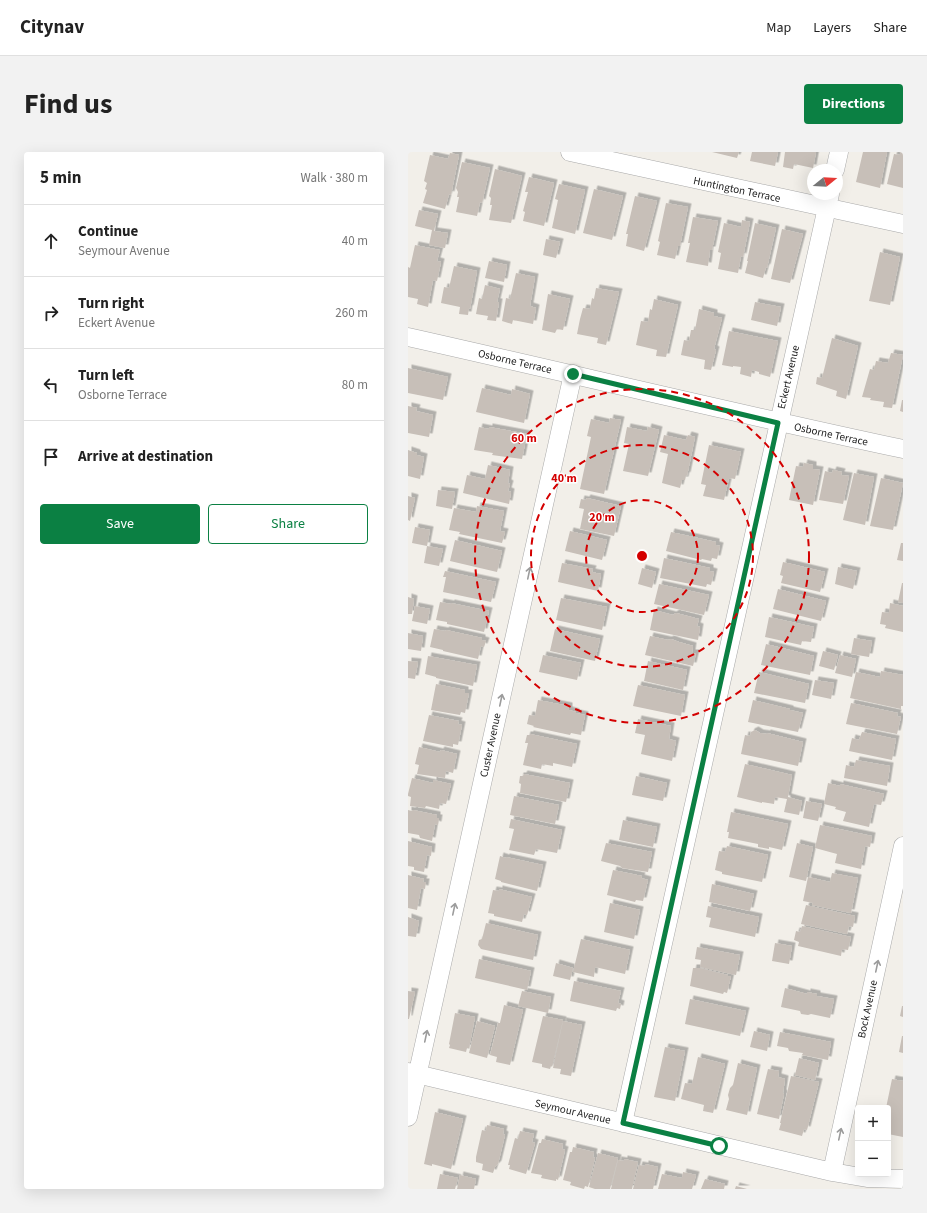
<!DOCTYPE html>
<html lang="en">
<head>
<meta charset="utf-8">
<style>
  body { margin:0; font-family:"Source Sans 3",sans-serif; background:#f2f2f2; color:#222 }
  .controls { position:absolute; right:12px; bottom:12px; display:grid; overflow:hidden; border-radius:4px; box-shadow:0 4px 16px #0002 }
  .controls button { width:36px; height:36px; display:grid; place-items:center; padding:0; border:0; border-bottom:1px solid #e0e0e0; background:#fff; color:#222; font:20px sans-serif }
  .compass { position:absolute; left:399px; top:12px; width:36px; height:36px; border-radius:50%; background:#fff; box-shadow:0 4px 16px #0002; rotate:72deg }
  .stop { position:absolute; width:12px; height:12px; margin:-9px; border:3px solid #0b8043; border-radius:50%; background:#fff }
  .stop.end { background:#0b8043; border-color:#fff; box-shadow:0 1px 4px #0008 }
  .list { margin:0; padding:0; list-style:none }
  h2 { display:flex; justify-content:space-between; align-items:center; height:52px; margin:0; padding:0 16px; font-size:17px }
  h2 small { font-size:13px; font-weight:400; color:#767676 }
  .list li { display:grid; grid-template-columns:26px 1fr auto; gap:12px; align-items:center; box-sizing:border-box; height:72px; padding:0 16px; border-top:1px solid #e0e0e0 }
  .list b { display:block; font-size:15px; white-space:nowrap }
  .list p { margin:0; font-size:13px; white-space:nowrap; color:#767676 }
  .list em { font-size:13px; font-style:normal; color:#767676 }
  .actions { display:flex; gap:8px; padding:12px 16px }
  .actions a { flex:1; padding:9px 0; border:1px solid #0b8043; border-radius:4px; text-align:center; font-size:14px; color:#0b8043 }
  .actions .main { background:#0b8043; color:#fff }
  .icon { flex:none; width:22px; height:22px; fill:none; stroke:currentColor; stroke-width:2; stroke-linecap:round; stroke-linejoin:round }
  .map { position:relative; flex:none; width:495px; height:1037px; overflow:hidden; border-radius:4px }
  header { display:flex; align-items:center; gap:24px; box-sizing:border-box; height:56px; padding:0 20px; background:#fff; border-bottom:1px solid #e0e0e0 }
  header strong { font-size:19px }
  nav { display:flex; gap:22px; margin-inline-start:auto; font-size:14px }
  .intro { display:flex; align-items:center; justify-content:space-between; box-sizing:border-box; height:96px; padding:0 24px }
  h1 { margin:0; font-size:28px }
  .button { padding:10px 18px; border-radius:4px; background:#0b8043; color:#fff; font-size:14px; font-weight:700 }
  main { display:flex; gap:24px; padding:0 24px }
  aside { flex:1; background:#fff; border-radius:4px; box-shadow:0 4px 16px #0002 }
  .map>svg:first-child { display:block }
</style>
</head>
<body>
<header>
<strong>Citynav</strong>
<nav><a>Map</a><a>Layers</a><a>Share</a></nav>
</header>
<div class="intro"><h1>Find us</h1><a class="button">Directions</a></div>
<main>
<aside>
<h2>5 min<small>Walk · 380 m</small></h2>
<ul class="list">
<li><svg class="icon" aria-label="ahead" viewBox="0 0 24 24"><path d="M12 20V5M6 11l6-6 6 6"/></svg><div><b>Continue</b><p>Seymour Avenue</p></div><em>40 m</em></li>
<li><svg class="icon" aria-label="right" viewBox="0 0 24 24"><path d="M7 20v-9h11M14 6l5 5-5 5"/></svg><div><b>Turn right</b><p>Eckert Avenue</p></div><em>260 m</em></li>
<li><svg class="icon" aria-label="left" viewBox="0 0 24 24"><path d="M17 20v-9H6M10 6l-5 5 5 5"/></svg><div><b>Turn left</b><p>Osborne Terrace</p></div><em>80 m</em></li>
<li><svg class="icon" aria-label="arrive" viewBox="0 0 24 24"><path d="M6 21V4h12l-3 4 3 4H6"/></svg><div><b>Arrive at destination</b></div></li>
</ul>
<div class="actions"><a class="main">Save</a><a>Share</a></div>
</aside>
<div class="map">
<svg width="495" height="1037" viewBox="0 0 495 1037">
  <defs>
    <filter id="shadow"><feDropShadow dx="3.5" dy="-3.5" stdDeviation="0" flood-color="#0004"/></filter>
  </defs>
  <rect width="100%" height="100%" fill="#f2efe9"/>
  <path fill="#c7bfb8" filter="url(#shadow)" d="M304,0H331L329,6Z
    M344,0H370L367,14L342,9Z
    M377,0H408L405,16L386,12L385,17L375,15Z
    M455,0H479L472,36L448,30Z
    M492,0H495V36L479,32L486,2L492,3Z
    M42,1L51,3L43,43L41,42L37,57L15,51L19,38L17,37L19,31L16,29L22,3L40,7Z
    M54,10L82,16L74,51L72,50L69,64L48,60L51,45H49L50,40L48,36Z
    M87,17L114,24L103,71L81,68L84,53H82L83,46L81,44Z
    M121,25L146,31L136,74L115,69L117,60L115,59L120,40H117Z
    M151,32L177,38L167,82L144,76L150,48L147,47Z
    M186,37L215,44L204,88L175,81Z
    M227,44L249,49L236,99L218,94L220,82H218Z
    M258,51L280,55L272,94H270L267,107L249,103L252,90L250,89Z
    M11,58L30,62L26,79L40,81L37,96L21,93L24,78L7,74Z
    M285,65L310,69L304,98H302L300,114L278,110L282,91H280Z
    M334,68L342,70L335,105L333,104L330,121L310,117L313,101L310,100L316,71L333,75Z
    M347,71L368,76L359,116L358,115L355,126L337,121L340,109H339Z
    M374,77L395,82L382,131L363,127Z
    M138,87L152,90L148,106L135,103Z
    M7,93L32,98L29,109L33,110L29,129L25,128L20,155L9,152L10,147L0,145V115L2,116Z
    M472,100L492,105L482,153L461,149Z
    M81,109L99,113L96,130L77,126Z
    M46,114L69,119L62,157L61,156L60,163L51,162L52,155L33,151L36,135L41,136Z
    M108,121L127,125L122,154L128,156L125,172L105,168L104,172L94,169L98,146L102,147Z
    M77,133L92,137L89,150H91L88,169L79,168L80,164L68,162L71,146L74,147Z
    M188,136L211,140L198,193L189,191L190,186L169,182L172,167L175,156L182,157L184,146L186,147Z
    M140,142L162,147L155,178L149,177L147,181L134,178Z
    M246,147L270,153L258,205L248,204L249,198L228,193L233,169L240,170L242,157L244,158Z
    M347,150L373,155L369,174L343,168Z
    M291,157L306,161V164L314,166L306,197L308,198L303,218L296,217L297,208L273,203L276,188L281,189L283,178H287Z
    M321,179L370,189L362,225L351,222V220L344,218L343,225L332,222L333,215L325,214V215L314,213Z
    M424,186L450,194L438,247L428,244L429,239L408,232L409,225L414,226Z
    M483,201L495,203L484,256L475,255L476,250L462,248L463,246L454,245L462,217L466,218L468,209L480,211Z
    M0,216L40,225L35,248L0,241Z
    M74,236L103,243L104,237L122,242L116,271L68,260Z
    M494,248H495V260L492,259Z
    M0,254L9,256L8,259L25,263L21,285L0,281Z
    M202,266L213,268L196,342L172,337L183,285L179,284L183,267L201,271Z
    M71,275L81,277V275L119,282L114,307L84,303L85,301L66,298Z
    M219,275L239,279L240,275L251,278L240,324L215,319L221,292L216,291Z
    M256,283L278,288L280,283L287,285L279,324L278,323L277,328H274L272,336L254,331L260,302L252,300Z
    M301,293L333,300L327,327L321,326L316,348L295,344L298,333L293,332Z
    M0,298L9,301V303L16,305L12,327L0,324Z
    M396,311L405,313V317L412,318L405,353L381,348L388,314L395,315Z
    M80,313L102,318L100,331L102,332L100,339L103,340L101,352L55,341L59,323L77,327Z
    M425,318L434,320L433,323L441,324L435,352L411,348L417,319L424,321Z
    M446,321L466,325L457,373L435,368Z
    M473,326L495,331L485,378L462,374Z
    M30,338L47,340L44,357L28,354Z
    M0,344L7,346L2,369L0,368Z
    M179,346L213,354L206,384L172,377L176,357L171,356L173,347L178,348Z
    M69,354L96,359L92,379L97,380L94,391L51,382L52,380L41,378L46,356L68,360Z
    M7,375L22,378L19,394L4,391Z
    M162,379L199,388L194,408L157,399Z
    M263,380L308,390V393L312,394L309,407L304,406L303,409L294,407L293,408L258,399Z
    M47,388L94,399L89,420L42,409Z
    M493,391H495V409L489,408Z
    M19,394L35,397L31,414L16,411Z
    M256,406L302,416V419L306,420L303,433L299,432L298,435L252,426Z
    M375,410L417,420L412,440L373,431L375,424L372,423Z
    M154,411L185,417L184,420L193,422L190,439L150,430Z
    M430,415L449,419L445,437L427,432Z
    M234,416L248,420L244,436L230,432Z
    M37,419L88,430L83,450L35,440L38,425H35Z
    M494,431H495V451L490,450Z
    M251,432L301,443L296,463L246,452Z
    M370,437L418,449L413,469L365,457Z
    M0,445L6,447L4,462H0Z
    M153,446L199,455L194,478L148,468Z
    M32,450L43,452V451L81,459L76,480L39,472V470L28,468Z
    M482,451L495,454V480L477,476L478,473L472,472L474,460L481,461Z
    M7,454L22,457L19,472L4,469Z
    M246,458L265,463L268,461L291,467L289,474L292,475L290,488L242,478Z
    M361,465L406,475L403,490L394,489L393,493L357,485Z
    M26,477L37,479L38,478L74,486V488L78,489L76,495L73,494L70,507L35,499V498L22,495Z
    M147,477L192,487L187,509L142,499Z
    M0,481L15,484L13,499L0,497Z
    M242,484L260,488L263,487L271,490L285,494L284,501H288L285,514L237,503Z
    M446,486L464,489L461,505L443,502Z
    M358,492L406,504L402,523L353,513Z
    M415,499L430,503L426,518L411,514Z
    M135,503L173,511L169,528L131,520Z
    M432,503L448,507L444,525L427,521Z
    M20,504L69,513L65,534L28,526V525L17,522Z
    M0,509L10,510L7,527L0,526Z
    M240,509L279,518L275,538L236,529Z
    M473,519L495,523V554H493V557L442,546L448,520L472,525Z
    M351,520L401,532L397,551L346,541Z
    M407,528L426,531L423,547L404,543Z
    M28,532L57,538V541H61L57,561L53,560L52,563L23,558Z
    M230,533L277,543L273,564L225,554Z
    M130,548L161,554V558L168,560V561L177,563L173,583L163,581L162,583L125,575L126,574L119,572L121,563L127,564Z
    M345,548L382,557V558L395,561L390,580L340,570Z
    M443,551L490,561L489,564L493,565L489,582L438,572Z
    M21,563L51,569L50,572L54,573L50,593L45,592V595L15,589Z
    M230,567L263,574L261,587L268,589L264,609L233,602L237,583L227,581Z
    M347,578L352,581L359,582V581L395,590L390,614L333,602L337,583L342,584L343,580Z
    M454,580L488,587L484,608L441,599L444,586L451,588Z
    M122,582L169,592L164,615L145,611V614L134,612L133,617L115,613L120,591H117L119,583H122Z
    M11,595L32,600L33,598L49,602L45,621L38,619L37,626L9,622L11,613L7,612Z
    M448,608L482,614L479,634L436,626L438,613L446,615Z
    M337,612L384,623L380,645L394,649L391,663L376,660L379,647L367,645L366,652L354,650V651L329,645Z
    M116,622L162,631L158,650L112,641L113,632L111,631L112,624H115Z
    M228,624L259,631L255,649L224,643Z
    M4,626L25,631V628L43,632L38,652L32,651L31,657L18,654L17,656L2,654L3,645L0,644V642Z
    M420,631L432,634V632L476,642L473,653L466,652L461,675L435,669L438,660L427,657L428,655L416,652Z
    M106,644L151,653L147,672L102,663Z
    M398,649L414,652L410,669L395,666Z
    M0,658L4,659L5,658L29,663V666H31L30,673L27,672L24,689L12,686L11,683L0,681Z
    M323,660L380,672L374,698L361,695V697L350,695V692L320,686L321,680H319Z
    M103,667L154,678L149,701L128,697L126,703L101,698L106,677L101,676Z
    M215,668L249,675L245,695L211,688Z
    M412,673L464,684L462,695L457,694L453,717L427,711L429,702L407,696Z
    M0,689L24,695L23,704L19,703L16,720L6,718V715L0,714Z
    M198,691L244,700L240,720L214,716L212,714L193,709Z
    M389,691L405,695L398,729L381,725Z
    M319,694L360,703L354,730L314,722V720L307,718L311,699L317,700Z
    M92,704L98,706V705L135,713L129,739L93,730V729L87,727Z
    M205,718L234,724L233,726L240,728L235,749L228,748L227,750L199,743Z
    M424,721L450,726L443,761L404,753L405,751L395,749L400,725L422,730Z
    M0,723L16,727L15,730H18L17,737L13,736L9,758L0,756Z
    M304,732L346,742L342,759L301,750Z
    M91,737L124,745L119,763L116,762L114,770L86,764V762L80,761L85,738L91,739Z
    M202,751L232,758L226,787L196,780Z
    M398,753L447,764L445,775L441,774L439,782L393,772Z
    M300,754L351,765L347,785L301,775L303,766L298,765Z
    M0,765L11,769L8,785L0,784Z
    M78,771L130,783L125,808L73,797L70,793L71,788L74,787Z
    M394,774L443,785L440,798L434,797L433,804L390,794L391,790L386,788L388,779L392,780Z
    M173,787L222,798L217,822L187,815L186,825L165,820Z
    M367,791L384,794L381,812L364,809Z
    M289,795L332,803L328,823L292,815L293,808L287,807Z
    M71,807L123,819L119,838L67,826Z
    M148,811L165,816L162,828L145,824Z
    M285,816H292L320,823V824H323L319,841L316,840L315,842L282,834Z
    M166,829L213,839L210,851L213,852L212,857L209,856L208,859L162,849Z
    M377,836L399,842V840L409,842V844L426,847L422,866L403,862L400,863L393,862L392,859L373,855Z
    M0,839L7,840L1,867H0Z
    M114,839L143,845L140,861L110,854Z
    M282,847L338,859L332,884L277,872Z
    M96,853L115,858L102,913L88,910L89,905L82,903L90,871H92Z
    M494,854H495V865L492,864Z
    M47,861L67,865L61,896H59L58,900L41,896L42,893L41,892Z
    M135,864L155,868L144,915L143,914L142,917L134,915V912L124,910Z
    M69,869L87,874L79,906L61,901Z
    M155,869L174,873L163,924L152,922L153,917L145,916Z
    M346,879L362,883L359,899L342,895Z
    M372,880L423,890L420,908L394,903L395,901L381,899L380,896L369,894Z
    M494,884H495V901L491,900Z
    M257,895L277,899L267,949L246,945Z
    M290,905L317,912L305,961L295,959L296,953L273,947L277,931L284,932Z
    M391,906L411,911L407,928L387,923Z
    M330,911L349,916L339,963L318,958L321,947L320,943L322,936L325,933Z
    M360,917L371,919L370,925L377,927L375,941L376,942L371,967L349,962Z
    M383,924L411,930L399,978L396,977L394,984L371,978L373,971H372Z
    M484,927L495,929V985L480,982V956H478Z
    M27,960L55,967L43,1017L24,1012V1014L16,1012Z
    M79,973L96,977L95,982L97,983L90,1012L87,1015L85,1021L74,1018L75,1012L68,1010V1005L74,978L78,979Z
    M112,979L126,982L124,990L127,991L118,1022L101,1017L102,1013H100L107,986L110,987Z
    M134,987L155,992L154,997L157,998L150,1028L148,1027V1029L133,1026L134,1023L123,1021L131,991H133Z
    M165,995L186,1000L185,1005L187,1006L180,1035L177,1034L176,1037L162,1033L163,1030L155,1028L162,1000H164Z
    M190,1001L210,1006L202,1037H187L181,1035Z
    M216,1007L230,1010L224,1037H203L210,1008L216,1009Z
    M237,1012L250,1015L245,1037H225L231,1013L237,1014Z
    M275,1020L288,1023L284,1037H250L254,1022L274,1026Z
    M32,1022L50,1026L47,1037H29Z
    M52,1023L68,1027L66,1037H49Z
    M297,1027L317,1032L316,1037H293Z
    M328,1034L339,1037H327Z"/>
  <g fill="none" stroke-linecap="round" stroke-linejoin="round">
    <g stroke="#a9a9a9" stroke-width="19">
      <path id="minor" d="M162,0L495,72
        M427,18L431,0
        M0,185C165,222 330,262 495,297
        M0,920L424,1020L459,1026L495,1027
        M0,965L165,222
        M215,971L422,42
        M424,1020L495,694"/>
    </g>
    <use href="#minor" stroke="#fff" stroke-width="18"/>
  </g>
  <defs><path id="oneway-shaft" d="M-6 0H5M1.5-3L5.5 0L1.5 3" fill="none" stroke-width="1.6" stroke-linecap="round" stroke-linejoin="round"/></defs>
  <g stroke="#9c9c9c">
    <use href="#oneway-shaft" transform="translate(121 421) rotate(-78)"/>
    <use href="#oneway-shaft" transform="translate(93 548) rotate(-78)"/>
    <use href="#oneway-shaft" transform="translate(46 757) rotate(-78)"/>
    <use href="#oneway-shaft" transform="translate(469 814) rotate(-78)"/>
    <use href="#oneway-shaft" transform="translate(18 884) rotate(-78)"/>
    <use href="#oneway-shaft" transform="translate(432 982) rotate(-78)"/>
  </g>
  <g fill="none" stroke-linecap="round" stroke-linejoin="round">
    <path stroke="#0b8043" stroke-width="5" d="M165,222L370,271L215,971L311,994"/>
  </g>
  <g fill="none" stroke="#d40000" stroke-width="2" stroke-dasharray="7 5">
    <circle cx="234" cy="404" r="56"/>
    <circle cx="234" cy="404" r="111"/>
    <circle cx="234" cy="404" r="167"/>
  </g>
  <g text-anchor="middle" stroke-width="3" stroke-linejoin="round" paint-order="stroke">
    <g font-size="11" fill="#222" stroke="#fff">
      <text transform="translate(329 37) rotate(12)" y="4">Huntington Terrace</text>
      <text transform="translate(107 209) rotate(13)" y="4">Osborne Terrace</text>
      <text transform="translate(380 225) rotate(-77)" y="4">Eckert Avenue</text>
      <text transform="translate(423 282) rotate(12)" y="4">Osborne Terrace</text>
      <text transform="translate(82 593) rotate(-78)" y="4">Custer Avenue</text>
      <text transform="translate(459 857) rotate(-78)" y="4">Bock Avenue</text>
      <text transform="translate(165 959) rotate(13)" y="4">Seymour Avenue</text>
    </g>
  </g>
  <circle cx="234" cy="404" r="6" fill="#d40000" stroke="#fff" stroke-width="2"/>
  <g font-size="12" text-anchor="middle" font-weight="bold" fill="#d40000" stroke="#fff" stroke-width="3" stroke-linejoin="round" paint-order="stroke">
    <text x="116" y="290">60 m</text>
    <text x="156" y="330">40 m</text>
    <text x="194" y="369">20 m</text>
  </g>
</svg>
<div class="controls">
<button>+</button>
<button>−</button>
</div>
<svg class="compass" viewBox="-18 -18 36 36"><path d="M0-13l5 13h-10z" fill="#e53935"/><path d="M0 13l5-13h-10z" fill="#767676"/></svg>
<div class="stop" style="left:311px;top:994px"></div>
<div class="stop end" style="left:165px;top:222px"></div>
</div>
</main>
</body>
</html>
